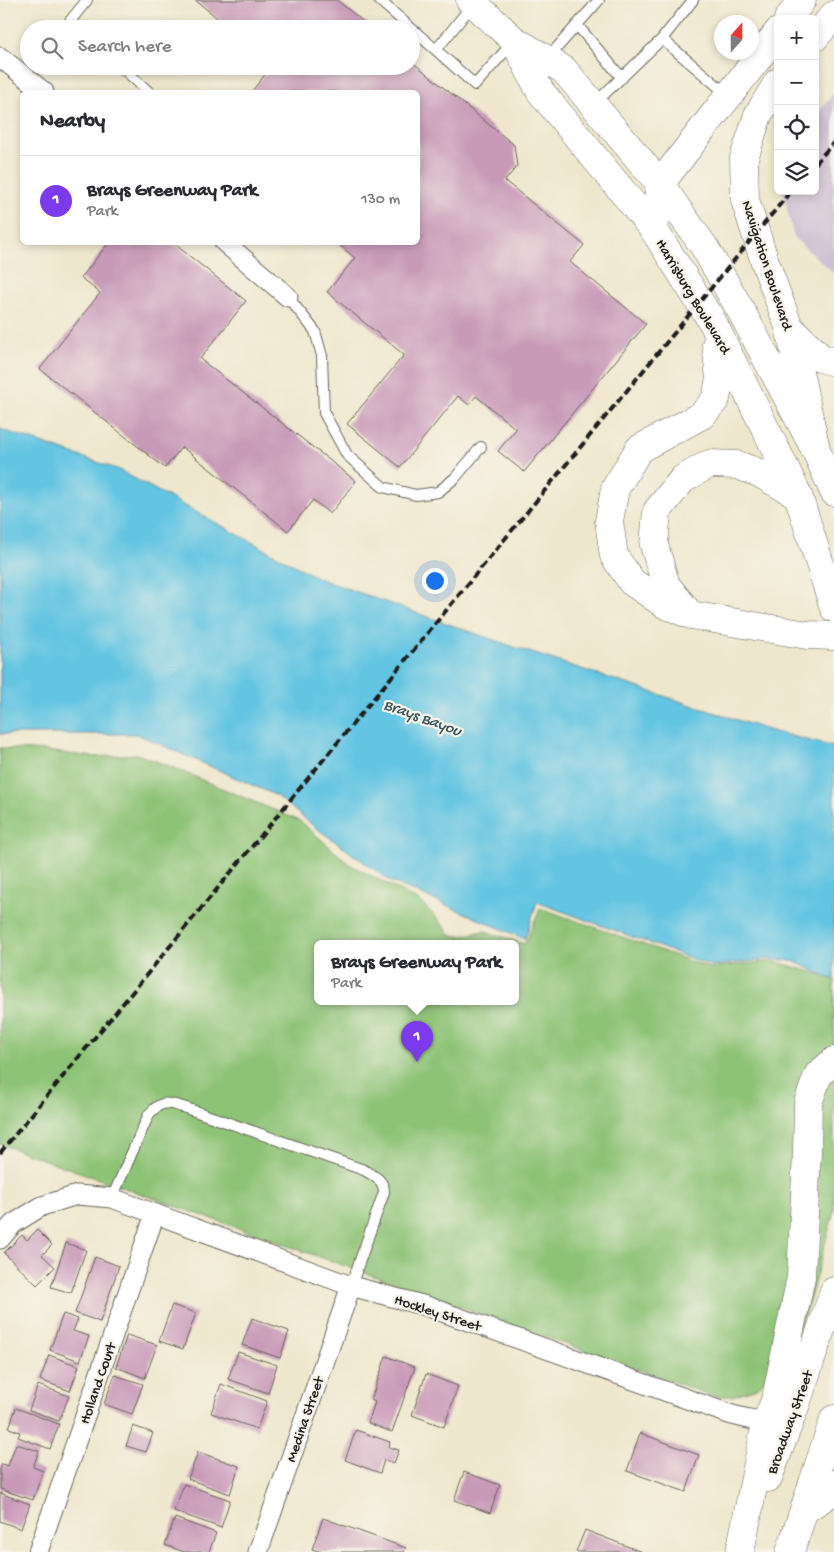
<!DOCTYPE html>
<html lang="en">
<head>
<meta charset="utf-8">
<style>
  body { margin:0; font-family:"Gochi Hand",sans-serif; background:#f7f7f7; color:#2b2b33 }
  .controls { position:absolute; right:15px; top:15px; display:grid; overflow:hidden; border-radius:8px; box-shadow:0 2px 8px #0003 }
  .controls button { width:45px; height:45px; display:grid; place-items:center; padding:0; border:0; border-bottom:1px solid #e1e1e2; background:#fff; color:#2b2b33; font:25px sans-serif }
  .compass { position:absolute; left:714px; top:15px; width:45px; height:45px; border-radius:50%; background:#fff; box-shadow:0 2px 8px #0003; rotate:21deg }
  .you { position:absolute; left:434px; top:580px; width:18px; height:18px; margin:-12px; border:4px solid #fff; border-radius:50%; background:#1a73e8; box-shadow:0 0 0 8px #1a73e833 }
  .badge { display:grid; place-items:center; width:32px; height:32px; border-radius:50%; background:#7c3aed; color:#fff; font-size:16px; font-weight:700 }
  .pin { position:absolute; translate:-50% -41px; filter:drop-shadow(0 1px 2px #0008) }
  .pin::after { content:''; position:absolute; top:26px; width:18px; height:15px; background:inherit; clip-path:polygon(0 0,100% 0,50% 100%) }
  .popup { position:absolute; left:314px; top:940px; width:205px; height:65px; box-sizing:border-box; display:grid; place-content:center; border-radius:8px; background:#fff; filter:drop-shadow(0 1px 4px #0005); font-size:16px; white-space:nowrap; color:#7c7c81 }
  .popup b { font-size:19px; color:#2b2b33 }
  .popup::after { content:''; position:absolute; left:50%; top:100%; margin-left:-10px; border:10px solid transparent; border-top-color:#fff }
  .list { margin:0; padding:0; list-style:none }
  h2 { display:flex; justify-content:space-between; align-items:center; height:65px; margin:0; padding:0 20px; font-size:21px }
  h2 small { font-size:16px; font-weight:400; color:#7c7c81 }
  .list li { display:grid; grid-template-columns:32px 1fr auto; gap:15px; align-items:center; box-sizing:border-box; height:90px; padding:0 20px; border-top:1px solid #e1e1e2 }
  .list b { display:block; font-size:19px; white-space:nowrap }
  .list p { margin:0; font-size:16px; white-space:nowrap; color:#7c7c81 }
  .list em { font-size:16px; font-style:normal; color:#7c7c81 }
  .icon { flex:none; width:28px; height:28px; fill:none; stroke:currentColor; stroke-width:2; stroke-linecap:round; stroke-linejoin:round }
  .map { position:relative; flex:none; width:834px; height:1552px; overflow:hidden }
  .search { position:absolute; background:#fff; box-shadow:0 2px 8px #0003; left:20px; top:20px; width:400px; height:55px; display:flex; align-items:center; gap:12px; box-sizing:border-box; padding:0 18px; border-radius:28px; color:#7c7c81; font-size:19px }
  .panel { position:absolute; background:#fff; box-shadow:0 2px 8px #0003; left:20px; top:90px; width:400px; height:155px; border-radius:8px }
  .map>svg:first-child { display:block }
</style>
</head>
<body>
<div class="map">
<svg width="834" height="1552" viewBox="0 0 834 1552">
  <rect width="100%" height="100%" fill="#f7f3e8"/>
  <filter id="ink" filterUnits="userSpaceOnUse"><feTurbulence type="fractalNoise" baseFrequency=".02" numOctaves="2"/><feDisplacementMap in="SourceGraphic" scale="10" xChannelSelector="R" yChannelSelector="G"/><feConvolveMatrix kernelMatrix="1 2 1 2 8 2 1 2 1" color-interpolation-filters="sRGB"/></filter>
  <filter id="wash" filterUnits="userSpaceOnUse"><feTurbulence type="fractalNoise" baseFrequency=".0096" numOctaves="4" result="noise"/><feDisplacementMap in="SourceGraphic" scale="20" xChannelSelector="R" yChannelSelector="G"/><feGaussianBlur stdDeviation="1.12" result="paint"/><feColorMatrix in="noise" values="0 0 0 0 0 0 0 0 0 0 0 0 0 0 0 0 0 1.4 0 .05"/><feComposite in="paint" operator="in"/></filter>
  <g filter="url(#wash)">
    <rect width="100%" height="100%" fill="#efe7cd"/>
    <path fill="#cebed1" d="M834,93V273L794,238L783,191H815V116Z"/>
    <path fill="#8dc376" stroke="#547049" fill-rule="evenodd" d="M0,748L46,751L94,757L137,754L169,766L300,821L349,864L421,902L443,925L451,936H463L484,931L525,944L540,908L710,968L773,961L822,975L834,980V1211L810,1298L790,1352L757,1388L732,1396H713L0,1144ZM318,943H516V1001H318Z"/>
    <path fill="#64c5e2" stroke="#40707f" d="M0,429L117,469L320,579L517,648L768,730L834,747V980L793,961L768,959L712,966L537,902L525,939L390,881L315,827L277,796L137,734H0Z"/>
    <g id="blocks">
      <path fill="#c89ab8" d="M195,0H337L372,29H231Z
        M411,61L514,145L517,166L505,181L584,245L570,262L646,324L524,472L498,451L516,429L476,396L469,405L458,396L400,467L347,424L404,355L327,292L355,258L336,242H418V92H251L272,66H411Z
        M109,242H172L246,301L200,359L356,481L330,514L313,500L288,531L182,447L165,468L40,369L100,293L81,278Z
        M37,1230L52,1245L42,1255L55,1267L37,1285L4,1253L22,1235L27,1240Z
        M66,1243L86,1250L71,1293L51,1287Z
        M95,1257L119,1266L100,1322L75,1313Z
        M172,1305L196,1313L183,1349L159,1341Z
        M63,1314L78,1319L73,1331L89,1336L80,1361L50,1350Z
        M252,1318L289,1331L280,1358L242,1345Z
        M127,1335L157,1345L145,1378L116,1367Z
        M238,1352L277,1365L268,1393L228,1379Z
        M49,1355L79,1366L70,1391L40,1380Z
        M386,1356L415,1367L392,1432L368,1423L375,1402L371,1400Z
        M426,1374L458,1386L444,1427L412,1415Z
        M115,1375L143,1384L132,1414L104,1404Z
        M221,1384L267,1401L257,1429L211,1413Z
        M38,1385L69,1396L59,1421L29,1410Z
        M16,1408L59,1424L50,1449L18,1437L20,1432L9,1428Z
        M133,1426L153,1433L146,1452L126,1446Z
        M356,1430L390,1442L389,1447L399,1450L394,1463L384,1460L380,1473L345,1460Z
        M640,1433L699,1455L686,1492L627,1471Z
        M16,1444L39,1451L33,1467L43,1471L33,1500L0,1489V1469L2,1464L8,1466Z
        M198,1452L239,1466L230,1494L188,1479Z
        M464,1472L500,1485L490,1513L454,1500Z
        M184,1484L230,1500L221,1528L174,1511Z
        M0,1493L30,1504L21,1529L0,1521Z
        M175,1518L216,1533L209,1552H184L165,1545Z
        M323,1518L406,1548L404,1552H321L312,1549Z
        M585,1530L642,1552H576Z"/>
    </g>
  </g>
  <g filter="url(#ink)">
    <use href="#blocks" fill-opacity="0" stroke="#66635a" stroke-width="1"/>
    <g fill="none" stroke-linecap="round" stroke-linejoin="round">
      <g stroke="#66635a" stroke-width="12">
        <path id="service" d="M379,0L436,50L473,4
          M577,25L622,78
          M79,29L70,21L87,0
          M662,39L693,0
          M436,50L475,85L514,41
          M547,59L599,0
          M120,66L149,92
          M594,104L662,39L728,95
          M288,297L315,331L322,356L324,413L347,455L383,487L416,495L438,492L455,478L481,447
          M112,1198L149,1114C163,1099 167,1103 186,1108L364,1170C374,1176 384,1180 384,1192L351,1286"/>
      </g>
      <g stroke="#66635a" stroke-width="21">
        <path id="minor" d="M0,57L44,92
          M224,242L288,297
          M0,1239L13,1224L42,1206L77,1195L112,1198L351,1286L426,1306L732,1415L766,1423
          M38,1552L155,1214
          M258,1552L351,1286"/>
      </g>
      <g stroke="#66635a" stroke-width="29">
        <path id="secondary" d="M470,0L514,40L564,70L660,184
          M514,40L540,91L654,230"/>
      </g>
      <g stroke="#66635a" stroke-width="29">
        <path id="primary" d="M788,19L802,0
          M778,32L660,184L654,230L713,323L785,468L798,495L834,608
          M815,37L834,15
          M778,82L758,115L744,158L745,200L765,262L789,327L817,453
          M660,184L705,248L740,309L817,453L834,492
          M789,327L821,358L834,362
          M716,344L720,378L716,399L702,415L639,449L615,489L609,521L614,556L632,582L664,604L691,615L807,635L834,636
          M688,612L666,585L654,545L657,511L683,479L709,464L737,465L759,473L798,495
          M768,1478L796,1404L834,1291
          M804,1510L827,1495L834,1484
          M740,1552L766,1423L776,1398L801,1277L807,1153L808,1103L818,1075L834,1061
          M790,1552L834,1419"/>
      </g>
      <use href="#service" stroke="#fff" stroke-width="10"/>
      <use href="#minor" stroke="#fff" stroke-width="19"/>
      <use href="#secondary" stroke="#fff" stroke-width="28"/>
      <use href="#primary" stroke="#fff" stroke-width="28"/>
      <path stroke="#1c1c1c" stroke-width="4" stroke-dasharray="8 4" stroke-linecap="butt" d="M815,164L834,142
        M0,1153L791,191"/>
    </g>
  </g>
  <g text-anchor="middle" stroke-width="4.5" stroke-linejoin="round" paint-order="stroke">
    <g font-size="15" fill="#1c1c1c" stroke="#f7f3e8">
      <text transform="translate(768 265) rotate(72)" y="5">Navigation Boulevard</text>
      <text transform="translate(694 296) rotate(59)" y="5">Harrisburg Boulevard</text>
      <text transform="translate(438 1312) rotate(18)" y="5">Hockley Street</text>
      <text transform="translate(97 1383) rotate(-71)" y="5">Holland Court</text>
      <text transform="translate(304 1419) rotate(-71)" y="5">Medina Street</text>
      <text transform="translate(789 1422) rotate(-70)" y="5">Broadway Street</text>
    </g>
    <g font-size="16" font-style="italic" fill="#355761" stroke="#f7f3e8">
      <text transform="translate(423 716) rotate(20)" y="6">Brays Bayou</text>
    </g>
  </g>
</svg>
<div class="controls">
<button>+</button>
<button>−</button>
<button><svg class="icon" aria-label="locate" viewBox="0 0 24 24"><circle cx="12" cy="12" r="6"/><path d="M12 2v4M12 18v4M2 12h4M18 12h4"/></svg></button>
<button><svg class="icon" aria-label="layers" viewBox="0 0 24 24"><path d="M12 4l9 5-9 5-9-5zM3 14l9 5 9-5"/></svg></button>
</div>
<svg class="compass" viewBox="-18 -18 36 36"><path d="M0-13l5 13h-10z" fill="#e53935"/><path d="M0 13l5-13h-10z" fill="#7c7c81"/></svg>
<div class="you"></div>
<div class="pin badge" style="left:417px;top:1062px">1</div>
<div class="popup"><b>Brays Greenway Park</b>Park</div>
<div class="search"><svg class="icon" aria-label="search" viewBox="0 0 24 24"><circle cx="10" cy="10" r="6"/><path d="M15 15l6 6"/></svg>Search here</div>
<section class="panel">
<h2>Nearby<small></small></h2>
<ul class="list">
<li><span class="badge">1</span><div><b>Brays Greenway Park</b><p>Park</p></div><em>130 m</em></li>
</ul>
</section>
</div>
</body>
</html>
